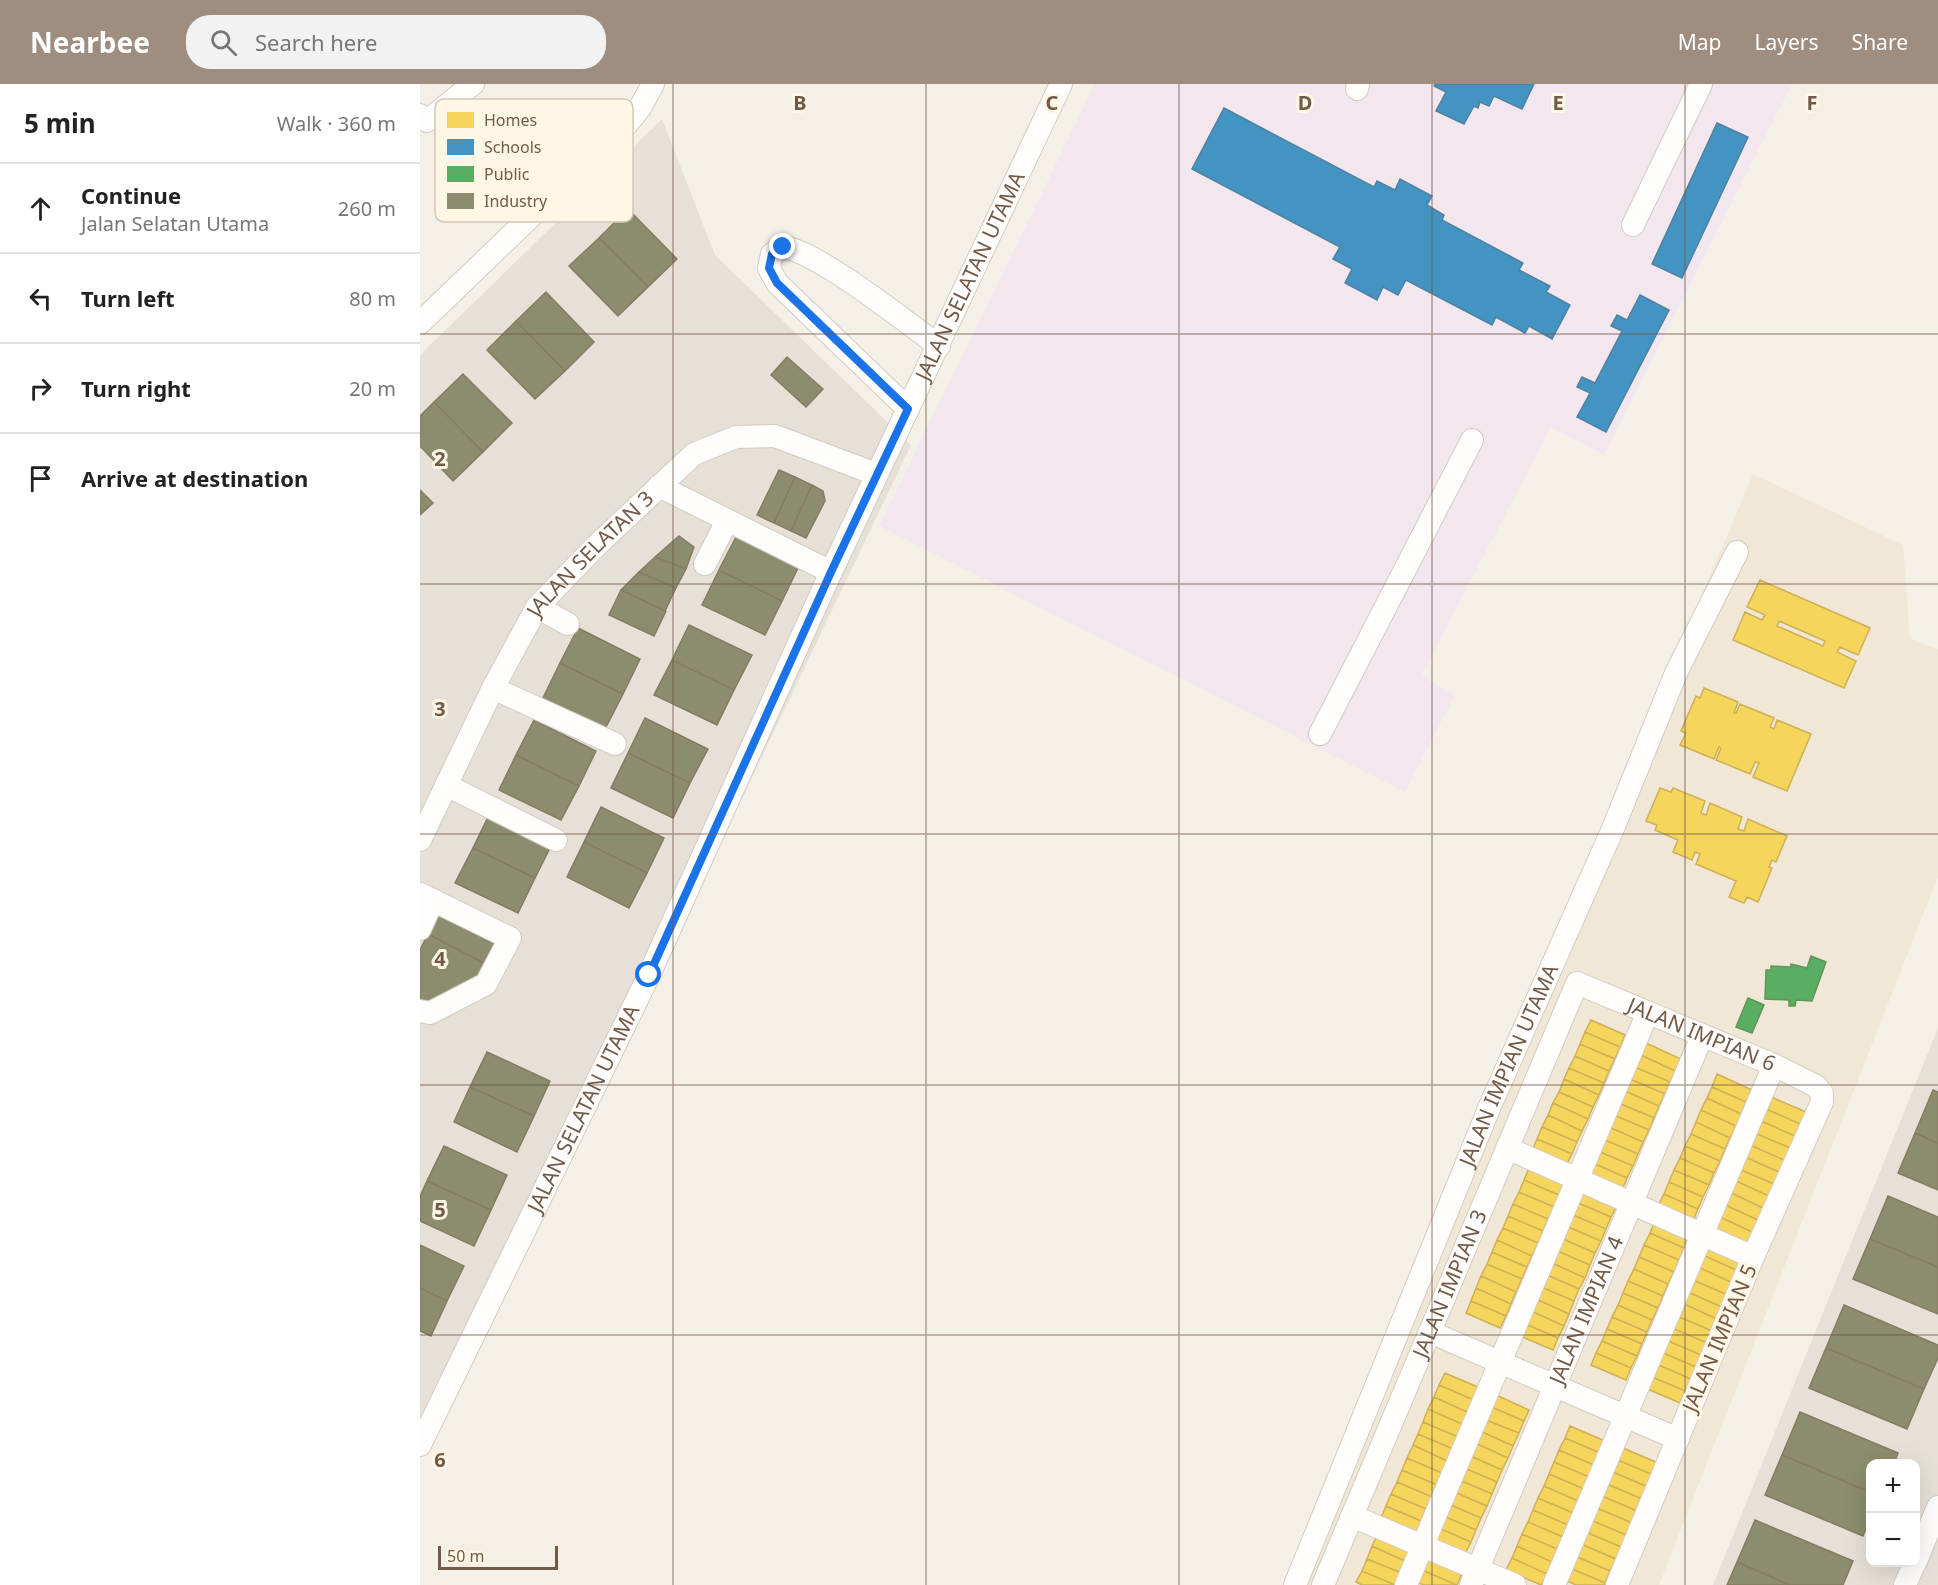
<!DOCTYPE html>
<html lang="en">
<head>
<meta charset="utf-8">
<style>
  body { margin:0; font-family:"Noto Sans",sans-serif; background:#f2f2f2; color:#222 }
  .controls { position:absolute; right:18px; bottom:18px; display:grid; overflow:hidden; border-radius:12px; box-shadow:0 6px 24px #0002 }
  .controls button { width:54px; height:54px; display:grid; place-items:center; padding:0; border:0; border-bottom:2px solid #e0e0e0; background:#fff; color:#222; font:30px sans-serif }
  .scale { position:absolute; left:18px; bottom:15px; width:120px; box-sizing:border-box; padding-left:6px; border:3px solid #715a48; border-top:0; font-size:16px; line-height:21px; white-space:nowrap; color:#715a48; -webkit-text-stroke:4px #fff7e5; paint-order:stroke }
  .stop { position:absolute; width:18px; height:18px; margin:-14px; border:4px solid #1a73e8; border-radius:50%; background:#fff }
  .stop.end { background:#1a73e8; border-color:#fff; box-shadow:0 2px 6px #0008 }
  .list { margin:0; padding:0; list-style:none }
  h2 { display:flex; justify-content:space-between; align-items:center; height:78px; margin:0; padding:0 24px; font-size:26px }
  h2 small { font-size:20px; font-weight:400; color:#767676 }
  .list li { display:grid; grid-template-columns:39px 1fr auto; gap:18px; align-items:center; box-sizing:border-box; height:90px; padding:0 24px; border-top:2px solid #e0e0e0 }
  .list b { display:block; font-size:22px; white-space:nowrap }
  .list p { margin:0; font-size:20px; white-space:nowrap; color:#767676 }
  .list em { font-size:20px; font-style:normal; color:#767676 }
  .icon { flex:none; width:33px; height:33px; fill:none; stroke:currentColor; stroke-width:2; stroke-linecap:round; stroke-linejoin:round }
  .map { position:relative; flex:none; width:1518px; height:1501px; overflow:hidden }
  header { display:flex; align-items:center; gap:36px; box-sizing:border-box; height:84px; padding:0 30px; background:#9f8e7f; color:#fff }
  header strong { font-size:28px }
  nav { display:flex; gap:33px; margin-inline-start:auto; font-size:21px }
  .search { width:420px; height:54px; background:#f2f2f2; display:flex; align-items:center; gap:15px; box-sizing:border-box; padding:0 21px; border-radius:24px; color:#767676; font-size:22px }
  main { display:flex }
  aside { flex:1; background:#fff }
  .map>svg:first-child { display:block }
</style>
</head>
<body>
<header>
<strong>Nearbee</strong>
<div class="search"><svg class="icon" aria-label="search" viewBox="0 0 24 24"><circle cx="10" cy="10" r="6"/><path d="M15 15l6 6"/></svg>Search here</div>
<nav><a>Map</a><a>Layers</a><a>Share</a></nav>
</header>
<main>
<aside>
<h2>5 min<small>Walk · 360 m</small></h2>
<ul class="list">
<li><svg class="icon" aria-label="ahead" viewBox="0 0 24 24"><path d="M12 20V5M6 11l6-6 6 6"/></svg><div><b>Continue</b><p>Jalan Selatan Utama</p></div><em>260 m</em></li>
<li><svg class="icon" aria-label="left" viewBox="0 0 24 24"><path d="M17 20v-9H6M10 6l-5 5 5 5"/></svg><div><b>Turn left</b></div><em>80 m</em></li>
<li><svg class="icon" aria-label="right" viewBox="0 0 24 24"><path d="M7 20v-9h11M14 6l5 5-5 5"/></svg><div><b>Turn right</b></div><em>20 m</em></li>
<li><svg class="icon" aria-label="arrive" viewBox="0 0 24 24"><path d="M6 21V4h12l-3 4 3 4H6"/></svg><div><b>Arrive at destination</b></div></li>
</ul>
</aside>
<div class="map">
<svg width="1518" height="1501" viewBox="0 0 1518 1501">
  <rect width="100%" height="100%" fill="#f5f0e6"/>
  <path fill="#f1e7d6" d="M1333,390L1483,461L1490,554L1518,565V793L1239,1501H863Z"/>
  <path fill="#e7e0d7" fill-rule="evenodd" d="M242,35L295,171L491,361L236,894L0,1363V271Z
    M1518,944V1501H1293ZM1450,1380H1496V1478H1450Z"/>
  <path fill="#f2e6ef" d="M675,0H1372L1184,371L1131,343L1001,592L1035,611L985,708L459,442Z"/>
  <path fill="#f6d55c" stroke="#ceb056" stroke-width="1.5" fill-rule="evenodd" d="M1340,496L1450,544L1438,571L1420,563L1417,568L1436,577L1424,604L1313,556L1325,528L1342,536L1345,531L1327,523ZM1359,537L1405,557L1403,562L1357,542Z
    M1284,604L1318,618L1314,629H1316L1320,620L1354,634L1350,643L1354,645L1357,636L1391,650L1367,707L1333,693L1339,679L1335,678L1330,690L1296,676L1301,664L1299,663L1294,675L1260,661L1266,649L1261,647L1276,612L1280,614Z
    M1240,704L1251,708L1253,704L1285,717L1281,729L1286,731L1290,719L1322,733L1318,745L1324,747L1328,735L1367,752L1356,778L1352,776L1349,783L1352,784L1338,818L1327,813L1324,819L1309,813L1316,797L1276,780L1280,770L1275,768L1272,776L1253,768L1258,756L1235,746L1237,741L1226,737Z
    M1171,936L1205,951L1200,963L1165,948Z
    M1165,948L1200,963L1195,975L1160,960Z
    M1226,959L1261,975L1255,987L1221,971Z
    M1160,960L1195,975L1189,987L1155,972Z
    M1221,971L1255,987L1250,998L1215,983Z
    M1155,972L1189,987L1184,999L1149,984Z
    M1215,983L1250,998L1245,1010L1210,995Z
    M1149,984L1184,999L1179,1011L1144,995Z
    M1297,990L1332,1006L1326,1018L1292,1003Z
    M1144,995L1179,1011L1173,1023L1139,1008Z
    M1210,995L1245,1010L1239,1022L1205,1007Z
    M1292,1003L1326,1018L1321,1030L1287,1014Z
    M1205,1007L1239,1022L1234,1034L1199,1019Z
    M1139,1008L1173,1023L1168,1035L1133,1019Z
    M1351,1013L1386,1028L1380,1040L1346,1025Z
    M1287,1014L1321,1030L1316,1042L1281,1026Z
    M1133,1019L1168,1035L1162,1047L1128,1031Z
    M1199,1019L1234,1034L1229,1046L1194,1031Z
    M1346,1025L1380,1040L1375,1052L1341,1037Z
    M1281,1026L1316,1042L1310,1054L1276,1038Z
    M1128,1031L1162,1047L1157,1058L1122,1043Z
    M1194,1031L1229,1046L1223,1058L1189,1043Z
    M1341,1037L1375,1052L1370,1064L1335,1049Z
    M1276,1038L1310,1054L1305,1065L1271,1050Z
    M1122,1043L1157,1058L1152,1070L1117,1055Z
    M1189,1043L1223,1058L1218,1070L1183,1055Z
    M1335,1049L1370,1064L1364,1076L1330,1061Z
    M1271,1050L1305,1065L1300,1077L1265,1062Z
    M1117,1055L1152,1070L1146,1082L1112,1067Z
    M1183,1055L1218,1070L1213,1082L1178,1067Z
    M1330,1061L1364,1076L1359,1088L1325,1073Z
    M1265,1062L1300,1077L1294,1089L1260,1074Z
    M1178,1067L1213,1082L1207,1094L1173,1079Z
    M1325,1073L1359,1088L1354,1100L1319,1085Z
    M1260,1074L1294,1089L1289,1101L1254,1086Z
    M1173,1079L1207,1094L1202,1106L1167,1091Z
    M1109,1084L1144,1099L1139,1111L1104,1096Z
    M1319,1085L1354,1100L1349,1112L1314,1096Z
    M1254,1086L1289,1101L1283,1113L1249,1098Z
    M1104,1096L1139,1111L1134,1123L1099,1108Z
    M1314,1096L1349,1112L1343,1124L1309,1108Z
    M1249,1098L1283,1113L1278,1125L1244,1110Z
    M1162,1106L1197,1121L1191,1133L1156,1118Z
    M1099,1108L1134,1123L1128,1135L1093,1120Z
    M1309,1108L1343,1124L1338,1136L1303,1120Z
    M1244,1110L1278,1125L1273,1137L1238,1122Z
    M1156,1118L1191,1133L1186,1145L1151,1130Z
    M1093,1120L1128,1135L1123,1147L1088,1132Z
    M1303,1120L1338,1136L1332,1148L1298,1132Z
    M1151,1130L1186,1145L1181,1157L1146,1142Z
    M1088,1132L1123,1147L1118,1159L1083,1144Z
    M1298,1132L1332,1148L1327,1159L1292,1144Z
    M1235,1137L1270,1152L1264,1164L1230,1149Z
    M1146,1142L1181,1157L1175,1169L1141,1154Z
    M1083,1144L1118,1159L1112,1172L1077,1156Z
    M1230,1149L1264,1164L1259,1176L1224,1161Z
    M1141,1154L1175,1169L1170,1181L1135,1166Z
    M1077,1156L1112,1172L1107,1183L1072,1168Z
    M1289,1159L1324,1174L1318,1187L1283,1171Z
    M1224,1161L1259,1176L1254,1188L1219,1173Z
    M1135,1166L1170,1181L1165,1194L1130,1178Z
    M1072,1168L1107,1183L1102,1195L1067,1180Z
    M1283,1171L1318,1187L1313,1199L1278,1183Z
    M1219,1173L1254,1188L1248,1200L1214,1185Z
    M1130,1178L1165,1194L1159,1205L1125,1190Z
    M1067,1180L1102,1195L1096,1208L1061,1192Z
    M1278,1183L1313,1199L1308,1211L1273,1196Z
    M1214,1185L1248,1200L1243,1212L1208,1197Z
    M1125,1190L1159,1205L1154,1217L1119,1202Z
    M1061,1192L1096,1208L1091,1220L1056,1204Z
    M1273,1196L1308,1211L1302,1223L1268,1208Z
    M1208,1197L1243,1212L1238,1224L1203,1209Z
    M1119,1202L1154,1217L1149,1230L1114,1214Z
    M1056,1204L1091,1220L1086,1232L1051,1217Z
    M1268,1208L1302,1223L1297,1235L1262,1219Z
    M1203,1209L1238,1224L1232,1236L1198,1221Z
    M1114,1214L1149,1230L1144,1242L1109,1226Z
    M1051,1217L1086,1232L1080,1244L1046,1229Z
    M1262,1219L1297,1235L1292,1247L1257,1232Z
    M1198,1221L1232,1236L1227,1248L1192,1233Z
    M1109,1226L1144,1242L1138,1254L1103,1239Z
    M1257,1232L1292,1247L1287,1259L1252,1244Z
    M1192,1233L1227,1248L1222,1260L1187,1245Z
    M1103,1239L1138,1254L1133,1266L1098,1251Z
    M1252,1244L1287,1259L1281,1271L1246,1256Z
    M1187,1245L1222,1260L1217,1272L1182,1257Z
    M1246,1256L1281,1271L1276,1283L1241,1268Z
    M1182,1257L1217,1272L1211,1284L1176,1269Z
    M1241,1268L1276,1283L1271,1295L1236,1280Z
    M1176,1269L1211,1284L1206,1296L1171,1281Z
    M1236,1280L1271,1295L1265,1307L1230,1292Z
    M1025,1289L1060,1304L1054,1316L1019,1301Z
    M1230,1292L1265,1307L1260,1319L1225,1304Z
    M1019,1301L1054,1316L1049,1329L1014,1313Z
    M1074,1310L1109,1326L1104,1337L1069,1322Z
    M1014,1313L1049,1329L1044,1341L1008,1325Z
    M1069,1322L1104,1337L1099,1349L1063,1335Z
    M1008,1325L1044,1341L1038,1353L1003,1338Z
    M1063,1335L1099,1349L1093,1362L1058,1346Z
    M1003,1338L1038,1353L1033,1365L998,1350Z
    M1150,1342L1185,1357L1180,1369L1145,1354Z
    M1058,1346L1093,1362L1088,1374L1053,1358Z
    M998,1350L1033,1365L1027,1377L993,1361Z
    M1145,1354L1180,1369L1174,1381L1139,1366Z
    M1053,1358L1088,1374L1082,1386L1048,1371Z
    M993,1361L1027,1377L1022,1389L987,1374Z
    M1203,1364L1238,1379L1233,1391L1198,1376Z
    M1139,1366L1174,1381L1169,1393L1134,1378Z
    M1048,1371L1082,1386L1077,1398L1042,1383Z
    M987,1374L1022,1389L1017,1401L982,1386Z
    M1198,1376L1233,1391L1228,1403L1193,1388Z
    M1134,1378L1169,1393L1164,1405L1129,1390Z
    M1042,1383L1077,1398L1072,1410L1037,1395Z
    M982,1386L1017,1401L1012,1413L977,1398Z
    M1193,1388L1228,1403L1222,1415L1187,1400Z
    M1129,1390L1164,1405L1158,1417L1124,1402Z
    M1037,1395L1072,1410L1067,1422L1032,1407Z
    M977,1398L1012,1413L1006,1425L971,1410Z
    M1187,1400L1222,1415L1217,1427L1182,1412Z
    M1124,1402L1158,1417L1153,1429L1118,1414Z
    M1032,1407L1067,1422L1061,1434L1026,1419Z
    M971,1410L1006,1425L1001,1437L966,1422Z
    M1182,1412L1217,1427L1212,1439L1177,1424Z
    M1118,1414L1153,1429L1148,1441L1113,1426Z
    M1026,1419L1061,1434L1056,1446L1021,1431Z
    M966,1422L1001,1437L996,1449L961,1434Z
    M1177,1424L1212,1439L1206,1451L1171,1436Z
    M1113,1426L1148,1441L1143,1453L1108,1438Z
    M1021,1431L1056,1446L1051,1458L1016,1443Z
    M1171,1436L1206,1451L1201,1463L1166,1448Z
    M1108,1438L1143,1453L1137,1465L1102,1450Z
    M1016,1443L1051,1458L1045,1470L1010,1455Z
    M1166,1448L1201,1463L1196,1475L1161,1460Z
    M958,1450L992,1466L987,1478L952,1462Z
    M1102,1450L1137,1465L1132,1478L1097,1462Z
    M1161,1460L1196,1475L1190,1487L1155,1472Z
    M952,1462L987,1478L982,1489L947,1475Z
    M1097,1462L1132,1478L1127,1490L1092,1474Z
    M1155,1472L1190,1487L1185,1499L1150,1484Z
    M1007,1474L1042,1489L1037,1501L1002,1486Z
    M1092,1474L1127,1490L1121,1501L1086,1486Z
    M947,1475L982,1489L975,1501L942,1487Z
    M1150,1484L1185,1499L1184,1501H1156L1145,1496Z
    M1002,1486L1037,1501H1004L996,1498Z
    M942,1487L975,1501H942L936,1498Z"/>
  <path fill="#4393c3" stroke="#51829e" stroke-width="1.5" d="M1015,0H1114L1102,25L1074,12L1069,22L1060,18L1058,24L1054,22L1044,40L1016,27L1026,8L1014,2Z
    M804,24L954,103L957,97L975,106L980,95L1012,112L1007,121L1024,131L1022,136L1103,179L1099,186L1130,202L1126,208L1150,221L1132,255L1109,242L1105,249L1076,233L1072,241L986,196L978,211L963,203L957,216L925,199L932,185L913,175L920,163L772,85Z
    M1297,39L1328,53L1262,194L1232,180Z
    M1220,211L1249,226L1186,348L1157,333L1170,309L1157,303L1162,293L1175,299L1202,247L1191,242L1197,231L1207,236Z"/>
  <path fill="#5aae61" stroke="#61955a" stroke-width="1.5" d="M1391,872L1406,878L1392,917L1376,916L1375,922H1369V916L1345,915L1346,886H1351V882L1371,883V880L1387,884Z
    M1328,914L1344,921L1332,949L1316,943Z"/>
  <path fill="#8c8c6e" stroke="#847d63" stroke-width="1.5" d="M208,125L257,175L228,203L179,154Z
    M179,154L228,203L198,232L149,182Z
    M126,208L174,258L145,287L96,237Z
    M96,237L145,287L115,315L67,266Z
    M367,273L403,305L386,323L351,291Z
    M43,290L92,339L63,368L14,318Z
    M14,318L63,368L33,397L0,362V332Z
    M359,386L375,393L354,439L337,431Z
    M375,393L392,401L371,447L354,439Z
    M392,401L403,407L405,417L386,454L371,447Z
    M0,406L13,419L0,431Z
    M317,451L379,482L362,517L299,486Z
    M259,452L274,463L266,485L235,473Z
    M235,473L266,485L256,504L219,488Z
    M299,486L362,517L345,551L282,521Z
    M219,488L256,504L245,527L201,506Z
    M201,506L246,527L234,552L189,531Z
    M269,541L332,571L314,606L252,576Z
    M158,544L220,575L203,610L140,579Z
    M252,576L314,606L297,641L234,611Z
    M140,579L203,610L185,645L123,614Z
    M225,634L288,665L270,699L208,669Z
    M114,636L176,667L159,702L96,671Z
    M208,669L270,699L253,734L191,704Z
    M96,671L159,702L141,736L79,706Z
    M181,723L244,754L227,789L164,758Z
    M70,729L132,760L115,794L53,764Z
    M164,758L227,789L209,824L147,793Z
    M53,764L115,794L98,829L35,799Z
    M23,822L85,854L70,882L8,850Z
    M8,850L70,882L63,897L12,923L0,917V866Z
    M67,968L130,997L114,1032L50,1003Z
    M50,1003L114,1032L97,1068L34,1038Z
    M1513,1006L1518,1008V1059L1495,1049Z
    M1495,1049L1518,1059V1106L1478,1089Z
    M24,1062L87,1091L71,1126L7,1097Z
    M7,1097L71,1126L54,1162L0,1137V1112Z
    M1468,1112L1518,1133V1183L1450,1155Z
    M1450,1155L1518,1183V1230L1433,1195Z
    M0,1161L44,1182L27,1217L0,1204Z
    M0,1204L27,1217L11,1252L0,1247Z
    M1424,1221L1518,1261V1274L1504,1305L1406,1264Z
    M1406,1264L1504,1305L1487,1345L1389,1304Z
    M1380,1328L1478,1369L1474,1380H1450V1408L1362,1371Z
    M1362,1371L1450,1408V1434L1443,1452L1345,1411Z
    M1335,1436L1433,1477L1423,1501H1370L1317,1478Z
    M1317,1478L1370,1501H1307Z"/>
  <g fill="none" stroke-linecap="round" stroke-linejoin="round">
    <g stroke="#d3cbc1" stroke-width="24">
      <g id="minor">
        <path d="M937,5L938,0"/>
        <path d="M0,31L7,37L53,0"/>
        <path d="M1213,141L1281,0"/>
        <path d="M0,239L208,39L220,24L233,0"/>
        <path d="M488,325L357,199L349,184L352,170L363,163C397,167 486,238 519,262"/>
        <path d="M239,402L411,488"/>
        <path d="M285,480L307,437"/>
        <path d="M117,523L148,540"/>
        <path d="M73,604L195,660"/>
        <path d="M900,650L1052,356"/>
        <path d="M26,701L136,756"/>
        <path id="s1" d="M0,756L73,604L117,523L176,462L274,370L316,353L355,352L456,390"/>
        <path d="M0,810L90,854L66,900L10,929L0,927"/>
        <path d="M0,845L13,816"/>
        <path d="M1087,1064L1333,1173"/>
        <path d="M1010,1248L1258,1355"/>
        <path id="s2" d="M0,1361L229,891L411,488L641,0"/>
        <path d="M932,1432L1095,1501"/>
        <path d="M1496,1477L1518,1423"/>
        <path id="s3" d="M875,1501L1070,1022L1194,742L1256,589L1317,468"/>
        <path id="s4" d="M903,1501L1157,899L1354,981L1396,1002L1402,1009V1018L1333,1173L1197,1501"/>
        <path d="M986,1501L1228,928"/>
        <path id="s5" d="M1051,1501L1282,952"/>
        <path d="M1134,1501L1354,981"/>
        <path d="M1485,1501L1495,1478"/>
      </g>
    </g>
    <use href="#minor" stroke="#fefdfb" stroke-width="22"/>
  </g>
  <g fill="none" stroke-linecap="round" stroke-linejoin="round">
    <path stroke="#1a73e8" stroke-width="8" d="M229,891L411,488L488,325L357,199L349,184L352,170L363,163"/>
  </g>
  <path fill="none" stroke="#715a48" stroke-width="1.5" stroke-opacity="0.55" d="M253,0V1501M506,0V1501M759,0V1501M1012,0V1501M1265,0V1501M0,250H1518M0,500H1518M0,750H1518M0,1001H1518M0,1251H1518"/>
  <g text-anchor="middle" stroke-width="6" stroke-linejoin="round" paint-order="stroke">
    <g font-size="21" fill="#715a48" stroke="#fff7e5">
      <text dy="7" stroke="none"><textPath href="#s2" startOffset="1292">JALAN SELATAN UTAMA</textPath></text>
      <text dy="7" stroke="none"><textPath href="#s1" startOffset="336">JALAN SELATAN 3</textPath></text>
      <text dy="7" stroke="none"><textPath href="#s4" startOffset="788">JALAN IMPIAN 6</textPath></text>
      <text dy="7" stroke="none"><textPath href="#s3" startOffset="562">JALAN IMPIAN UTAMA</textPath></text>
      <text dy="7" stroke="none"><textPath href="#s2" startOffset="374">JALAN SELATAN UTAMA</textPath></text>
      <text dy="7" stroke="none"><textPath href="#s4" startOffset="327">JALAN IMPIAN 3</textPath></text>
      <text dy="7" stroke="none"><textPath href="#s5" startOffset="298">JALAN IMPIAN 4</textPath></text>
      <text transform="translate(1300 1254) rotate(-67)" y="7">JALAN IMPIAN 5</text>
    </g>
  </g>
  <rect x="15" y="15" width="198" height="123" rx="9" fill="#fff7e5" stroke="#d4c8b6" stroke-width="1.5"/>
  <rect x="27" y="28" width="27" height="16" fill="#f6d55c"/>
  <rect x="27" y="55" width="27" height="16" fill="#4393c3"/>
  <rect x="27" y="82" width="27" height="16" fill="#5aae61"/>
  <rect x="27" y="109" width="27" height="16" fill="#8c8c6e"/>
  <g font-size="16" fill="#715a48">
    <text x="64" y="42">Homes</text>
    <text x="64" y="69">Schools</text>
    <text x="64" y="96">Public</text>
    <text x="64" y="123">Industry</text>
  </g>
  <g font-size="20" text-anchor="middle" font-weight="bold" fill="#715a48" stroke="#fff7e5" stroke-width="6" stroke-linejoin="round" paint-order="stroke">
    <text x="380" y="26">B</text>
    <text x="632" y="26">C</text>
    <text x="885" y="26">D</text>
    <text x="1138" y="26">E</text>
    <text x="1392" y="26">F</text>
    <text x="20" y="382">2</text>
    <text x="20" y="632">3</text>
    <text x="20" y="882">4</text>
    <text x="20" y="1133">5</text>
    <text x="20" y="1383">6</text>
  </g>
</svg>
<div class="controls">
<button>+</button>
<button>−</button>
</div>
<div class="scale">50 m</div>
<div class="stop" style="left:229px;top:891px"></div>
<div class="stop end" style="left:363px;top:163px"></div>
</div>
</main>
</body>
</html>
